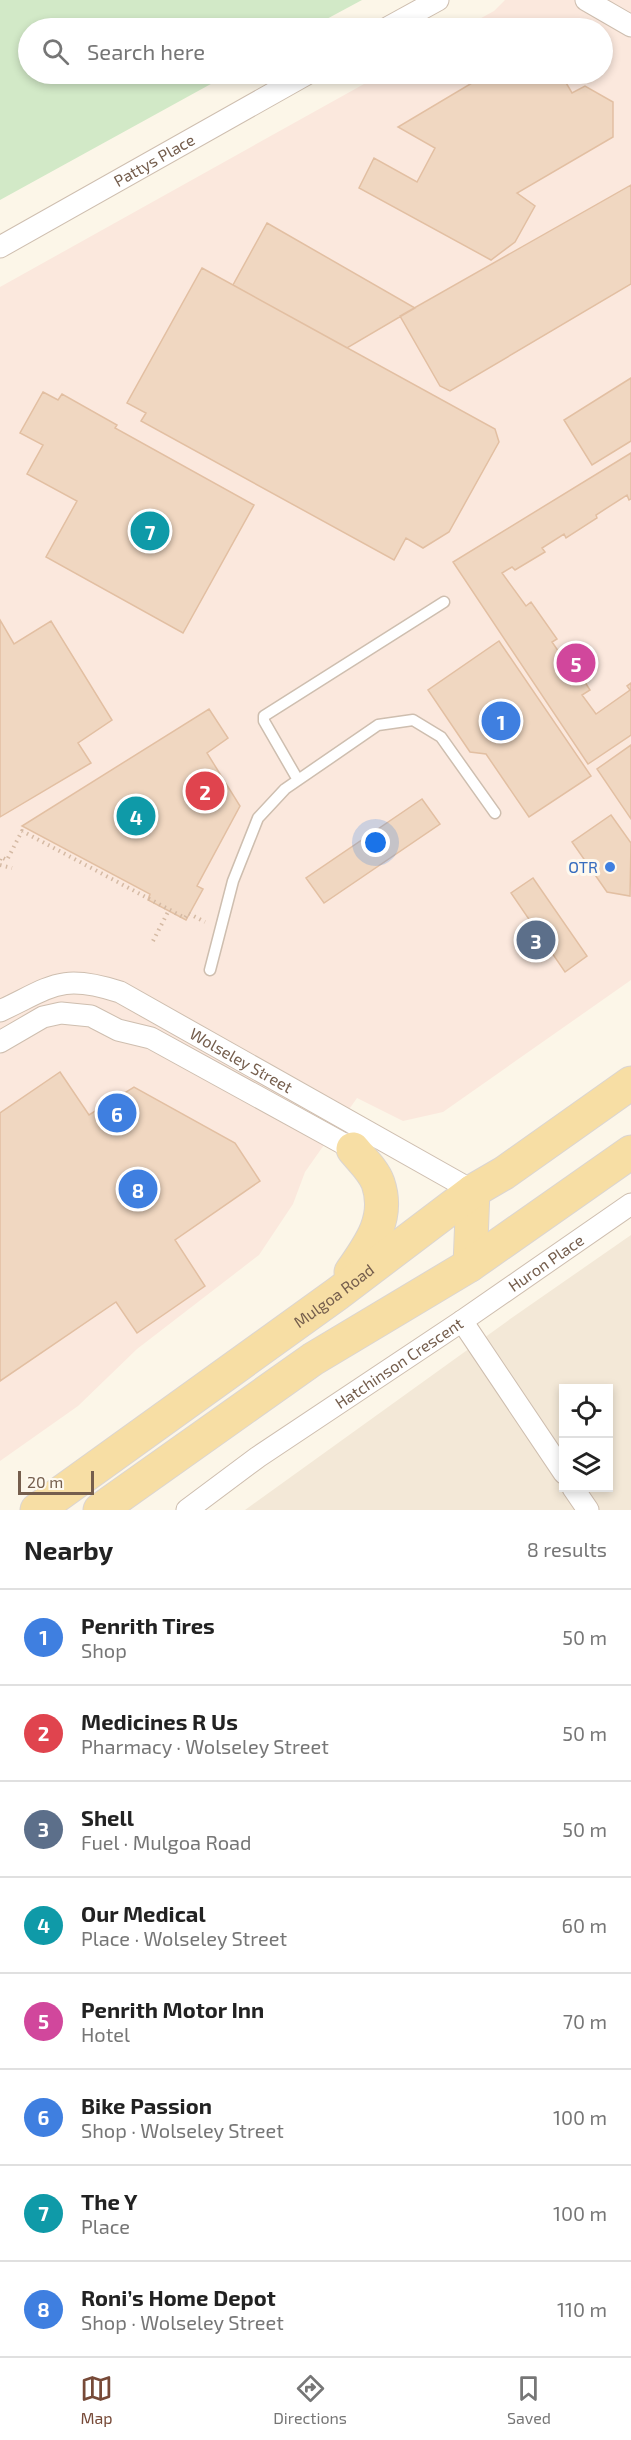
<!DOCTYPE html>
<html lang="en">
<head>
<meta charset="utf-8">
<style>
  body { margin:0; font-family:"Exo 2",sans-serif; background:#f6f6f6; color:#222 }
  .controls { position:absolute; right:18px; bottom:18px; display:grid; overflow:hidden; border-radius:0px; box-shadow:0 3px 9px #0003 }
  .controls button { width:54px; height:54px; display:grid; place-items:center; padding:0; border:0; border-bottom:2px solid #e0e0e0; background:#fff; color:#222; font:30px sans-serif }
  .scale { position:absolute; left:18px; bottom:15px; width:76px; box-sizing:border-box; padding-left:6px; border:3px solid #755e4d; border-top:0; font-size:16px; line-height:21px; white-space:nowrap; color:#755e4d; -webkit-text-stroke:4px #fef9ef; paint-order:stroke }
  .you { position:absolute; left:376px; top:843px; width:21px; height:21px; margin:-15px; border:4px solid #fff; border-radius:50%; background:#1a73e8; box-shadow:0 0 0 9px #1a73e833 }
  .badge { display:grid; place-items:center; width:39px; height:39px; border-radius:50%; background:#774a38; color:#fff; font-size:20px; font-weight:700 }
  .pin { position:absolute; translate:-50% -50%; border:3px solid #fff; box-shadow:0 2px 6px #0006 }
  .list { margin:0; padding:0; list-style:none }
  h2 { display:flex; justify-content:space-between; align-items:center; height:78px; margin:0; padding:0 24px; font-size:26px }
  h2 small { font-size:20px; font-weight:400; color:#767676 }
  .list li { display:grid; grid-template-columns:39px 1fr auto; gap:18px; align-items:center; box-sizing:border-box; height:96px; padding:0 24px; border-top:2px solid #e0e0e0 }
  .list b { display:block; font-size:22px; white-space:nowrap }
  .list p { margin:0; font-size:20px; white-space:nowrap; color:#767676 }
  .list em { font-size:20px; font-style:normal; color:#767676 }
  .icon { flex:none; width:33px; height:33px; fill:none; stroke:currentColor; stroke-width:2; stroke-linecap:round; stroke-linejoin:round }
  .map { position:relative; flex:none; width:631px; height:1510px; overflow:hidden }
  .search { position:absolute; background:#fff; box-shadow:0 3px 9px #0003; left:18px; right:18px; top:18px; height:66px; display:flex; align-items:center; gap:15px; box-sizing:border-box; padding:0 21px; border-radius:33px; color:#767676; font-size:22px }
  .sheet { height:846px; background:#fff }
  nav { display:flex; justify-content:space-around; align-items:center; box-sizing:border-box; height:84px; border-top:2px solid #e0e0e0; background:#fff; font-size:16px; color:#767676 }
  nav a { display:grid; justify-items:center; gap:3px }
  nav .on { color:#774a38 }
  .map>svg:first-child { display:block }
</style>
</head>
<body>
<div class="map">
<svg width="631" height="1510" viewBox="0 0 631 1510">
  <rect width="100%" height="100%" fill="#fcf6e8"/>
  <path fill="#f3e8d7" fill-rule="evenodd" d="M631,1235V1510H245L513,1317ZM564,1388H608V1488H564Z"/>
  <path fill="#fbe8dd" d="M505,0H631V980L443,1112L403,1121L357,1098L305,1172L293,1204L259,1255L137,1349L78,1406L0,1461V287L382,74H602V28H463L494,11Z"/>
  <path fill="#d2e9c7" d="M0,0H362L310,28H28V74H229L0,200Z"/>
  <path fill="#f0d7c1" stroke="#e2bfa2" stroke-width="1.5" d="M487,74H561L572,93L585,86L613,102V137L517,193L535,206L515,242L491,260L359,188L374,158L417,182L435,148L398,127Z
    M631,185V284L450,391L440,386L400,316Z
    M267,223L415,308L347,348L233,285Z
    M202,268L495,429L499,442L449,532L423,548L406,538L394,560L141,421L146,413L127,403Z
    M631,378V441L592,465L564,420Z
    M43,392L58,400L62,394L117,425L115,428L254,505L183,633L46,557L77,501L27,474L43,445L20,433Z
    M631,453V499L629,500L627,495L596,515L597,518L566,538L564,534L542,548L545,552L515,570L512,567L502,573L526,606L531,602L557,639L552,642L563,658L568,655L590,690L582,695L596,714L630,690L627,686L631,683V735L588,764L453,562Z
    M0,620L14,644L51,621L112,720L78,743L91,763L0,817Z
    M499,641L591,776L529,817L486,754L470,752L428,690Z
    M209,709L228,738L207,753L240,806L197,886L203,889L186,920L148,900L150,894L22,826Z
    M631,745V819L597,769Z
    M422,799L440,824L324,903L306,878Z
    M611,815L631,843L630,896L607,892L572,842Z
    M533,878L587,956L565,972L511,893Z
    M60,1072L89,1115L134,1087L235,1143L260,1181L175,1240L205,1286L137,1333L116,1302L0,1381V1113Z"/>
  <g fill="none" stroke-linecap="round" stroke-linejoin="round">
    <g stroke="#cebeaf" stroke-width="13">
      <path id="lane" d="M298,780L264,721V716L444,602
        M210,970L233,881L258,818L285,789L378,725L413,720L441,737L495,813"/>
    </g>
    <g stroke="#cebeaf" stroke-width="23">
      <g id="street">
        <path d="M586,0L631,26"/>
        <path d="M387,28L438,0"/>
        <path id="s1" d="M0,247L307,74"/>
        <path id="s2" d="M0,1011C53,986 61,973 120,992L473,1191"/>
        <path d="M0,1042L43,1017L61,1013L91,1016L118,1030L151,1038L353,1149"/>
        <path d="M462,1321L564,1473"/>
        <path d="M573,1488L588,1510"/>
        <path id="s3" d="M187,1510L258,1457L462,1321L631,1204"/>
      </g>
    </g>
    <g stroke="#dbd5d1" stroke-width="35">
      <g id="primary">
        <path d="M470,1265L473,1191"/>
        <path d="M351,1272C370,1245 390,1218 378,1183C374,1171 361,1159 353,1149"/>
        <path id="s4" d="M37,1510L337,1294L473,1191L504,1173L631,1083"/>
        <path d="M100,1510L313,1359L470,1265L631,1152"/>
      </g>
    </g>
    <path stroke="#d5baa4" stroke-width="4" stroke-dasharray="1.5 4.5" stroke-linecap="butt" d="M0,860L1,857L7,860L22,831L185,918L188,913L205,922
      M0,865L12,868
      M153,941L169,910"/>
    <use href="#lane" stroke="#fff" stroke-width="10"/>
    <use href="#street" stroke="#fff" stroke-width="21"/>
    <use href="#primary" stroke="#f7dea4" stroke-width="33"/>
  </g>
  <circle fill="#3f7fe0" stroke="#fef9ef" stroke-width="2" cx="610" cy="867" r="6"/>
  <g text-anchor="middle" stroke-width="6" stroke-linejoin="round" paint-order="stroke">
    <g font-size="16" fill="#755e4d" stroke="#fef9ef">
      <text dy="6" stroke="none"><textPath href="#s1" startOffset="177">Pattys Place</textPath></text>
      <text dy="6" stroke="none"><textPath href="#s2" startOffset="266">Wolseley Street</textPath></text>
      <text dy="6" stroke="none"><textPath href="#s3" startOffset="436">Huron Place</textPath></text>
      <text dy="6" stroke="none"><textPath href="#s4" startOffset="366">Mulgoa Road</textPath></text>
      <text dy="6" stroke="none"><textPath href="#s3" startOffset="258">Hatchinson Crescent</textPath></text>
    </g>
    <g font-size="16" fill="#366cbe" stroke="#fef9ef" text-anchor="end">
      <text x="598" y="873">OTR</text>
    </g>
  </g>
</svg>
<div class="controls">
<button><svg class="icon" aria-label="locate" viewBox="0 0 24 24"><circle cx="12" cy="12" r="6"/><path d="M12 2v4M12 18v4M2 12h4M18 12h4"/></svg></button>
<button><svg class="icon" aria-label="layers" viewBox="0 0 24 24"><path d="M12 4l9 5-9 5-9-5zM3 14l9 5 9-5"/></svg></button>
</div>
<div class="scale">20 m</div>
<div class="you"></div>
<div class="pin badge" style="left:501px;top:721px;background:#3f7fe0">1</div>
<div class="pin badge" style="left:205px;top:791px;background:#e0444e">2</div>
<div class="pin badge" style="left:536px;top:940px;background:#5c6f8a">3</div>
<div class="pin badge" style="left:136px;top:816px;background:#0f9aa8">4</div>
<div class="pin badge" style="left:576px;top:663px;background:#d1479c">5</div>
<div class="pin badge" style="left:117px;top:1113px;background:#3f7fe0">6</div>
<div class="pin badge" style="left:150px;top:531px;background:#0f9aa8">7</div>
<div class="pin badge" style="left:138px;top:1189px;background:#3f7fe0">8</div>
<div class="search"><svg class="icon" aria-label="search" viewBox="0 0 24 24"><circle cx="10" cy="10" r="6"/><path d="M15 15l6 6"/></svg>Search here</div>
</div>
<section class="sheet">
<h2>Nearby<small>8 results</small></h2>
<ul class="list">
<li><span class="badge" style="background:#3f7fe0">1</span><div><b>Penrith Tires</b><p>Shop</p></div><em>50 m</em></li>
<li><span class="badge" style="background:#e0444e">2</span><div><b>Medicines R Us</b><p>Pharmacy · Wolseley Street</p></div><em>50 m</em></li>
<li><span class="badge" style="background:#5c6f8a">3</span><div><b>Shell</b><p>Fuel · Mulgoa Road</p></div><em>50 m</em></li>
<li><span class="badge" style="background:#0f9aa8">4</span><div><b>Our Medical</b><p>Place · Wolseley Street</p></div><em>60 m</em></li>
<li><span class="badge" style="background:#d1479c">5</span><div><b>Penrith Motor Inn</b><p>Hotel</p></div><em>70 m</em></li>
<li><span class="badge" style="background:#3f7fe0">6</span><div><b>Bike Passion</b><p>Shop · Wolseley Street</p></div><em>100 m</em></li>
<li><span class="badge" style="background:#0f9aa8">7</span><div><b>The Y</b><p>Place</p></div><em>100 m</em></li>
<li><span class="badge" style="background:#3f7fe0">8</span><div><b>Roni’s Home Depot</b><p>Shop · Wolseley Street</p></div><em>110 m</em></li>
</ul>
</section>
<nav>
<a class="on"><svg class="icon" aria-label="map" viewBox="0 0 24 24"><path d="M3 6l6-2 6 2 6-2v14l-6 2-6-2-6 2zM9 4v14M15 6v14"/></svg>Map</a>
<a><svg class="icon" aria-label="directions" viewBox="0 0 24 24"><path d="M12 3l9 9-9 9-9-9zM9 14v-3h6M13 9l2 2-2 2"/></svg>Directions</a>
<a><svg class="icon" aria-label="saved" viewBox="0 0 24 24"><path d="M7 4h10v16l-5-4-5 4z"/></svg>Saved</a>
</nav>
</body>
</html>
